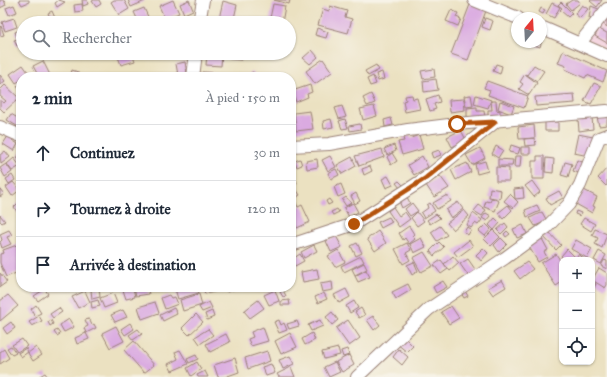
<!DOCTYPE html>
<html lang="fr">
<head>
<meta charset="utf-8">
<style>
  body { margin:0; font-family:"IM FELL Great Primer",serif; background:#f2f2f3; color:#1f2937 }
  .controls { position:absolute; right:12px; bottom:12px; display:grid; overflow:hidden; border-radius:8px; box-shadow:0 1px 3px #0004 }
  .controls button { width:36px; height:36px; display:grid; place-items:center; padding:0; border:0; border-bottom:1px solid #e0e1e3; background:#fff; color:#1f2937; font:20px sans-serif }
  .compass { position:absolute; left:511px; top:12px; width:36px; height:36px; border-radius:50%; background:#fff; box-shadow:0 1px 3px #0004; rotate:18deg }
  .stop { position:absolute; width:12px; height:12px; margin:-9px; border:3px solid #b45309; border-radius:50%; background:#fff }
  .stop.end { background:#b45309; border-color:#fff; box-shadow:0 1px 4px #0008 }
  .list { margin:0; padding:0; list-style:none }
  h2 { display:flex; justify-content:space-between; align-items:center; height:52px; margin:0; padding:0 16px; font-size:17px }
  h2 small { font-size:13px; font-weight:400; color:#747a83 }
  .list li { display:grid; grid-template-columns:26px 1fr auto; gap:12px; align-items:center; box-sizing:border-box; height:56px; padding:0 16px; border-top:1px solid #e0e1e3 }
  .list b { display:block; font-size:15px; white-space:nowrap }
  .list em { font-size:13px; font-style:normal; color:#747a83 }
  .icon { flex:none; width:22px; height:22px; fill:none; stroke:currentColor; stroke-width:2; stroke-linecap:round; stroke-linejoin:round }
  .map { position:relative; flex:none; width:607px; height:377px; overflow:hidden }
  .search { position:absolute; background:#fff; box-shadow:0 1px 3px #0004; left:16px; top:16px; width:280px; height:44px; display:flex; align-items:center; gap:10px; box-sizing:border-box; padding:0 14px; border-radius:22px; color:#747a83; font-size:15px }
  .panel { position:absolute; background:#fff; box-shadow:0 1px 3px #0004; left:16px; top:72px; width:280px; height:220px; border-radius:16px }
  .map>svg:first-child { display:block }
</style>
</head>
<body>
<div class="map">
<svg width="607" height="377" viewBox="0 0 607 377">
  <rect width="100%" height="100%" fill="#f7f3e8"/>
  <filter id="ink" filterUnits="userSpaceOnUse"><feTurbulence type="fractalNoise" baseFrequency=".025" numOctaves="2"/><feDisplacementMap in="SourceGraphic" scale="8" xChannelSelector="R" yChannelSelector="G"/><feConvolveMatrix kernelMatrix="1 2 1 2 8 2 1 2 1" color-interpolation-filters="sRGB"/></filter>
  <filter id="wash" filterUnits="userSpaceOnUse"><feTurbulence type="fractalNoise" baseFrequency=".012" numOctaves="4" result="noise"/><feDisplacementMap in="SourceGraphic" scale="16" xChannelSelector="R" yChannelSelector="G"/><feGaussianBlur stdDeviation="0.9" result="paint"/><feColorMatrix in="noise" values="0 0 0 0 0 0 0 0 0 0 0 0 0 0 0 0 0 1.4 0 .05"/><feComposite in="paint" operator="in"/></filter>
  <g filter="url(#wash)">
    <rect width="100%" height="100%" fill="#ebe1c1"/>
    <path fill="#f3cfde" d="M607,9V50L583,37Z"/>
    <g id="blocks">
      <path fill="#daaae1" d="M0,0H4L6,5L0,8Z
        M19,0H29V2L22,5Z
        M59,0L65,2L57,7L55,3Z
        M82,0H87L88,4L83,6Z
        M94,0H99L101,4L96,7L92,1Z
        M114,0H124L129,9L119,15L111,2Z
        M128,0H144L145,1L131,7Z
        M173,0L179,13L165,19L159,6Z
        M189,0L193,10L184,14L180,4Z
        M274,0H290L289,4Z
        M572,0H578L580,3L571,10L566,4Z
        M591,0H602L597,7L590,1Z
        M223,1L237,5L233,23H218Z
        M471,2L487,8L468,60L451,54Z
        M561,2L572,13L568,17L560,10L562,8L558,5Z
        M552,3L560,7L554,18L546,14Z
        M82,4L83,11L75,12L74,5Z
        M273,4L285,6L282,23H269Z
        M14,5L17,12L9,15L6,8Z
        M582,5L588,9L580,18L575,14Z
        M330,6L347,11L345,17L352,19L348,33L318,25L323,9L329,11Z
        M591,6L601,10L596,21L589,18Z
        M144,8L150,21L139,23L134,12Z
        M541,8L545,10L543,14L539,12Z
        M451,10L458,13L456,17L461,19L458,26L446,21Z
        M52,11L55,18L51,20L48,13Z
        M607,14V27L601,22Z
        M40,17L42,23H37L36,18Z
        M14,18L17,27L5,31L2,22Z
        M34,18L35,23H29L28,20Z
        M485,18L493,21L490,30L482,27Z
        M1,26L4,35L0,36V27Z
        M317,28L328,32L326,38L315,35Z
        M23,29V36L18,38L15,32Z
        M599,29L607,33V43L595,36Z
        M541,33L544,34L540,47L525,42H541Z
        M18,39L20,45L17,46L14,40Z
        M312,50L318,57L310,64L303,58Z
        M563,51L607,71L603,82L587,75L585,78L565,69L566,66L558,63Z
        M125,53L126,55L132,53L135,61L121,65L117,54Z
        M175,53H186V54L176,56Z
        M207,53H222L221,66L206,65Z
        M231,53H242L241,60L230,59Z
        M261,53H275L274,57Z
        M323,59L332,72L315,84L306,71Z
        M43,61L51,77H39L33,66Z
        M185,62L187,73L178,75L176,64Z
        M496,64L502,66L500,74L493,71Z
        M23,65L30,75L21,77V80L16,83L10,74Z
        M376,65L379,70L368,76L365,71Z
        M534,65L544,71L537,81L527,75Z
        M434,69L435,77L423,79L421,71Z
        M72,70L78,72L77,77H70Z
        M202,72L218,73L217,77H202Z
        M253,72L256,77H244Z
        M382,72L384,79L378,81L376,74Z
        M525,74L537,83L529,95L519,89L523,84L520,82Z
        M0,75L5,81L0,85Z
        M373,76L376,84L370,86L367,79Z
        M436,79L438,90L424,92L423,81Z
        M487,81L528,96L524,108L488,95L490,90L484,88Z
        M594,83L601,86L591,104L584,101Z
        M21,84V92L17,86Z
        M5,85L19,98L4,112L0,108V100L4,103L6,101L0,96V90Z
        M310,85L312,92L307,94L308,97L296,102L292,91Z
        M371,94L375,103L367,106L363,98Z
        M574,94L575,103L536,106L535,97Z
        M412,95L413,99L417,98L420,109L405,112L403,101L406,100L405,96Z
        M438,95L440,102L434,104L436,109L430,111L426,99Z
        M471,95L473,106L466,107L464,96Z
        M476,95L491,100L488,108L474,104Z
        M464,99L465,110L450,112L449,100Z
        M491,101H496L497,111L500,110V116H488V110H492Z
        M500,101L514,106L511,114L498,109Z
        M342,106L346,117L339,119L335,108Z
        M374,106L377,116L363,120L360,109Z
        M477,107V111H484L485,117L467,118V108Z
        M310,111L313,129L296,131L294,113Z
        M11,114L21,120L20,128L7,120Z
        M607,115V125L599,126L597,117Z
        M592,117L593,129L579,131L578,119Z
        M391,118L393,125L385,127L384,120Z
        M331,119L333,127L324,129L323,121Z
        M345,119L348,128L342,129L339,121Z
        M545,122H558V131H545Z
        M360,124L361,129L350,131L349,126Z
        M534,125L535,138L519,139L518,127Z
        M461,130L466,140L452,147L447,137Z
        M10,133L15,136L12,140L18,144L14,151L3,144Z
        M578,134L593,137L589,156L574,153Z
        M410,135L411,138L419,135L423,149L402,155L398,142L404,141L403,138Z
        M535,138L536,145L525,146L524,139Z
        M394,145L396,151L387,155L384,149Z
        M511,145L520,148L518,154L509,152Z
        M496,146L503,150L498,158L492,154Z
        M521,147H530V154H521Z
        M480,148L485,158L472,165L466,155Z
        M382,149L384,157L359,166L355,156Z
        M439,150L441,155L433,158L431,153Z
        M5,151L10,157L1,164L0,155Z
        M21,152V161L17,158Z
        M392,153L397,161L391,165L387,157Z
        M330,156L336,167L328,171L322,160Z
        M422,156L428,167L414,175L408,165Z
        M515,156H521L520,167H514Z
        M537,156H544V179H532V161H537Z
        M352,157L356,166L342,174L337,165Z
        M14,158L20,166L12,171L7,164Z
        M546,158L554,159L553,173L545,172Z
        M300,159L302,165L297,167L295,161Z
        M317,159L318,167L307,169L306,161Z
        M498,159L513,160L512,166H498Z
        M577,160L585,163L582,174L573,171Z
        M485,161L488,171L477,174L475,164Z
        M565,162L572,164L568,177L561,175Z
        M467,163L471,172L456,180L451,170Z
        M6,164L12,172L5,177L0,168Z
        M370,166L372,171L364,175L362,169Z
        M496,167L509,168V181H496Z
        M607,168V185L606,186L598,178Z
        M336,169L339,175L331,179L328,173Z
        M12,175L15,180L9,184L6,179Z
        M388,176L393,185L386,188L382,179Z
        M440,176L449,188L434,197L426,185Z
        M295,178L297,183L291,186V179Z
        M399,181L403,185L400,188L396,183Z
        M532,181L540,192L534,197L525,186Z
        M13,182L20,190L12,196L6,187Z
        M341,184L345,194L338,197L334,187Z
        M294,186L300,195L291,201V188Z
        M490,188L501,190L500,199L489,197Z
        M523,188L524,198L515,199L514,189Z
        M0,189L4,194L0,197Z
        M584,190L597,197L593,206L595,207L592,213L576,204Z
        M559,191L563,198L550,205L546,198Z
        M356,193L360,201L355,204L351,196Z
        M510,194L518,202L513,208L504,201Z
        M447,195L451,201L437,209L433,203Z
        M346,197L351,203L346,206L342,200Z
        M407,197L410,203L402,208L399,201Z
        M492,198L499,201L495,211L484,207L486,201L490,202Z
        M329,199L332,203L328,205L326,201Z
        M295,201L298,207L302,205L310,222L297,228L291,216V203Z
        M458,202L463,209L451,218L446,210Z
        M18,203L21,211L18,213L14,207Z
        M353,203L358,212L349,217L344,208Z
        M412,203L418,211L410,216L405,209Z
        M430,203L435,211L424,218L421,213L428,208L427,205Z
        M479,205L486,210L482,216L474,211Z
        M508,205L512,210L503,219L498,213Z
        M537,205L540,211L527,217L525,210Z
        M393,207L399,216L405,212L410,219L399,227L388,211Z
        M337,209L339,212L333,215L331,212Z
        M464,210L469,216L453,230L447,223Z
        M576,211L581,213L580,216L575,214Z
        M417,212L424,221L417,226L411,218Z
        M542,212L547,221L535,226L530,218Z
        M473,213L482,220L478,225L475,223L471,228L467,225Z
        M486,213L491,216L487,221L482,218Z
        M436,214L440,218L430,224L427,220Z
        M0,215L5,221L2,223L0,221Z
        M389,217L392,222L381,228L378,222Z
        M495,218L500,223L494,230L489,225Z
        M584,218L595,224L591,231L580,224Z
        M505,223L508,227L501,234L497,230Z
        M291,224L295,232L291,233Z
        M486,224L491,229L485,236L479,231Z
        M523,225L527,234L517,238L513,229Z
        M409,226L414,234L412,236L415,239L409,244L405,238L403,240L399,233Z
        M440,226L447,235L437,241L431,232Z
        M467,227L471,230L468,235L464,232Z
        M595,229L607,234L602,248L595,244L598,238L592,235Z
        M9,230L12,235L7,237L11,244L2,248L0,242L2,240L0,234Z
        M493,230L500,237L491,246L484,239Z
        M378,231L386,243L375,251L367,239Z
        M507,231L510,234L506,237L504,234Z
        M548,231L561,245L556,250L543,236Z
        M336,236L342,247L331,252L326,241Z
        M541,237L548,250L544,252L547,257L538,262L528,245Z
        M421,238L426,247L414,253L410,244Z
        M501,238L507,244L499,252L494,245Z
        M469,240L473,246L458,257L454,252Z
        M576,240L592,249L587,258L571,249Z
        M19,241H21V271L6,277L0,263V254L4,253L3,250L20,244Z
        M439,242L444,247L434,256L430,251Z
        M357,243L362,253L356,256L351,246Z
        M407,243L411,250L406,253L410,260L403,264L395,249Z
        M314,245L317,251L304,258L301,252Z
        M483,248L488,253L481,261L476,255Z
        M567,249L576,258L579,254L585,260H564L561,256Z
        M338,250L345,262L335,267L328,256Z
        M599,251L606,255L601,264L594,260Z
        M424,252L433,266L421,272L413,258Z
        M300,254L304,261L295,266L291,260Z
        M556,254L562,263V282L556,286L541,263Z
        M361,256L364,262L344,272L341,266Z
        M453,256L459,263L450,271L444,264Z
        M468,259L477,272L470,278L460,264Z
        M441,260L448,269L441,274L434,265Z
        M604,260L607,261V269L601,266Z
        M414,262L418,271L412,275L407,265Z
        M527,262L533,269L520,279L514,271Z
        M364,263L367,269L355,275L352,269Z
        M599,268L607,273V285L605,288L592,280Z
        M317,269L319,279L303,282L301,272Z
        M366,270L370,277L358,282L355,276Z
        M0,273L7,282L0,287Z
        M502,280L506,287L493,295L488,288Z
        M443,281L447,287L436,293L433,287Z
        M332,282L333,290L322,292L320,284Z
        M592,282L596,284L592,291Z
        M408,284L411,290L396,299L392,292Z
        M134,287H147L149,294L136,296Z
        M183,287H197L199,293L178,299L175,289Z
        M203,287H217L218,291L205,294Z
        M225,287H241L227,292Z
        M266,287H276L268,290Z
        M99,288L100,297L92,299L91,290Z
        M133,288L135,297L126,299L123,290Z
        M45,289L48,294L38,301L34,296Z
        M346,289L350,297L339,303L334,295Z
        M275,290L279,301L269,305L264,295Z
        M283,290L286,296L283,297L280,292Z
        M85,291L90,302L78,308L72,297Z
        M465,291L468,296L464,298L461,293Z
        M113,293L117,303L104,308L100,298Z
        M324,293L327,299L318,303L315,297Z
        M199,294L202,305L183,311L180,300Z
        M8,295L18,306L0,321V301Z
        M169,295L171,298L175,297L178,304L165,309L161,298Z
        M98,300L100,306L92,308L91,302Z
        M258,300L264,308L250,318L244,311Z
        M289,300L290,305H281V301Z
        M354,301L358,308L350,313L346,306Z
        M155,302L159,313L142,319L138,307Z
        M209,302L212,308L202,312L199,307Z
        M36,305L41,313L35,316L31,309Z
        M451,306L459,318L449,324L441,312Z
        M59,308L62,312L53,318L50,314Z
        M174,308L177,314L163,321L160,315Z
        M361,308L365,315L359,318L355,312Z
        M123,310L127,317L115,322L111,315Z
        M212,311L214,317L207,320L205,314Z
        M332,312L338,320L332,325L326,317Z
        M196,314L203,322L189,335L182,328Z
        M39,316L42,321L32,326L29,322Z
        M373,316L380,325L374,330L367,320Z
        M69,319L74,327L64,332L60,325Z
        M89,319L92,325L94,324L96,328L86,333L84,328L88,326L85,320Z
        M51,320L53,324L50,326L48,322Z
        M279,320L281,325L284,323L287,330L279,333L274,322Z
        M320,320L323,326L311,331L308,325Z
        M348,320L360,338L349,346L336,328Z
        M297,321L299,326L289,329L287,324Z
        M11,322L15,328L7,334L3,328Z
        M130,323L134,329L125,335L121,329Z
        M116,326L124,341L110,348L102,333Z
        M263,327L268,341L251,346L248,339L253,337L251,332Z
        M138,329L142,334L133,340L129,335Z
        M208,329L213,335L200,344L195,337Z
        M57,330L60,334L57,336L54,332Z
        M86,333L89,339L77,344L75,338Z
        M290,333L297,347L281,354L275,341Z
        M312,333L315,340L305,345L302,339Z
        M226,334L230,342L210,352L206,344Z
        M404,337L413,346L407,352L397,344Z
        M22,339L27,346L17,352L12,345Z
        M134,341L154,365L144,373L124,350Z
        M11,346L16,353L12,355L7,348Z
        M36,347L42,355L33,361L28,353Z
        M26,348L28,352L21,357L18,353Z
        M338,348L340,355L324,359L322,352Z
        M4,349L9,358L0,364V352Z
        M347,349L349,355L343,357L341,351Z
        M399,349L408,357L402,365L393,357Z
        M180,350L188,364L172,371L168,364L178,359L175,352Z
        M267,351L270,361L248,369L245,358Z
        M196,355L198,359L189,363L187,359Z
        M349,355L354,365L342,372L336,362Z
        M290,356L294,364L283,369L279,360Z
        M235,358L239,372L225,377H218L214,365Z
        M197,362L201,369L191,376L187,368Z
        M335,362L340,372L329,377L324,367Z
        M271,364L275,373L266,376L262,367Z
        M291,367L295,377H279L277,374Z
        M205,371L208,377H198L197,375Z
        M45,373L48,377H38Z"/>
    </g>
  </g>
  <g filter="url(#ink)">
    <use href="#blocks" fill-opacity="0" stroke="#9a8076" stroke-width="1"/>
    <g fill="none" stroke-linecap="round" stroke-linejoin="round">
      <g stroke="#9a8076" stroke-width="14">
        <path id="minor" d="M474,0L518,18
          M199,23L203,0
          M541,27L607,56
          M580,43L607,9
          M193,77L196,53
          M0,127L21,136
          M291,146L329,144L408,130L457,124L607,111
          M291,245L354,224L426,178L495,122
          M357,377L429,309L505,258L546,228L569,204L580,185L599,138L607,135"/>
      </g>
      <use href="#minor" stroke="#fff" stroke-width="12"/>
    </g>
  </g>
  <g fill="none" stroke-linecap="round" stroke-linejoin="round" filter="url(#ink)">
    <path stroke="#b45309" stroke-width="5" d="M354,224L426,178L495,122L457,124"/>
  </g>
</svg>
<div class="controls">
<button>+</button>
<button>−</button>
<button><svg class="icon" aria-label="locate" viewBox="0 0 24 24"><circle cx="12" cy="12" r="6"/><path d="M12 2v4M12 18v4M2 12h4M18 12h4"/></svg></button>
</div>
<svg class="compass" viewBox="-18 -18 36 36"><path d="M0-13l5 13h-10z" fill="#e53935"/><path d="M0 13l5-13h-10z" fill="#747a83"/></svg>
<div class="stop" style="left:457px;top:124px"></div>
<div class="stop end" style="left:354px;top:224px"></div>
<div class="search"><svg class="icon" aria-label="search" viewBox="0 0 24 24"><circle cx="10" cy="10" r="6"/><path d="M15 15l6 6"/></svg>Rechercher</div>
<section class="panel">
<h2>2 min<small>À pied · 150 m</small></h2>
<ul class="list">
<li><svg class="icon" aria-label="ahead" viewBox="0 0 24 24"><path d="M12 20V5M6 11l6-6 6 6"/></svg><div><b>Continuez</b></div><em>30 m</em></li>
<li><svg class="icon" aria-label="right" viewBox="0 0 24 24"><path d="M7 20v-9h11M14 6l5 5-5 5"/></svg><div><b>Tournez à droite</b></div><em>120 m</em></li>
<li><svg class="icon" aria-label="arrive" viewBox="0 0 24 24"><path d="M6 21V4h12l-3 4 3 4H6"/></svg><div><b>Arrivée à destination</b></div></li>
</ul>
</section>
</div>
</body>
</html>
